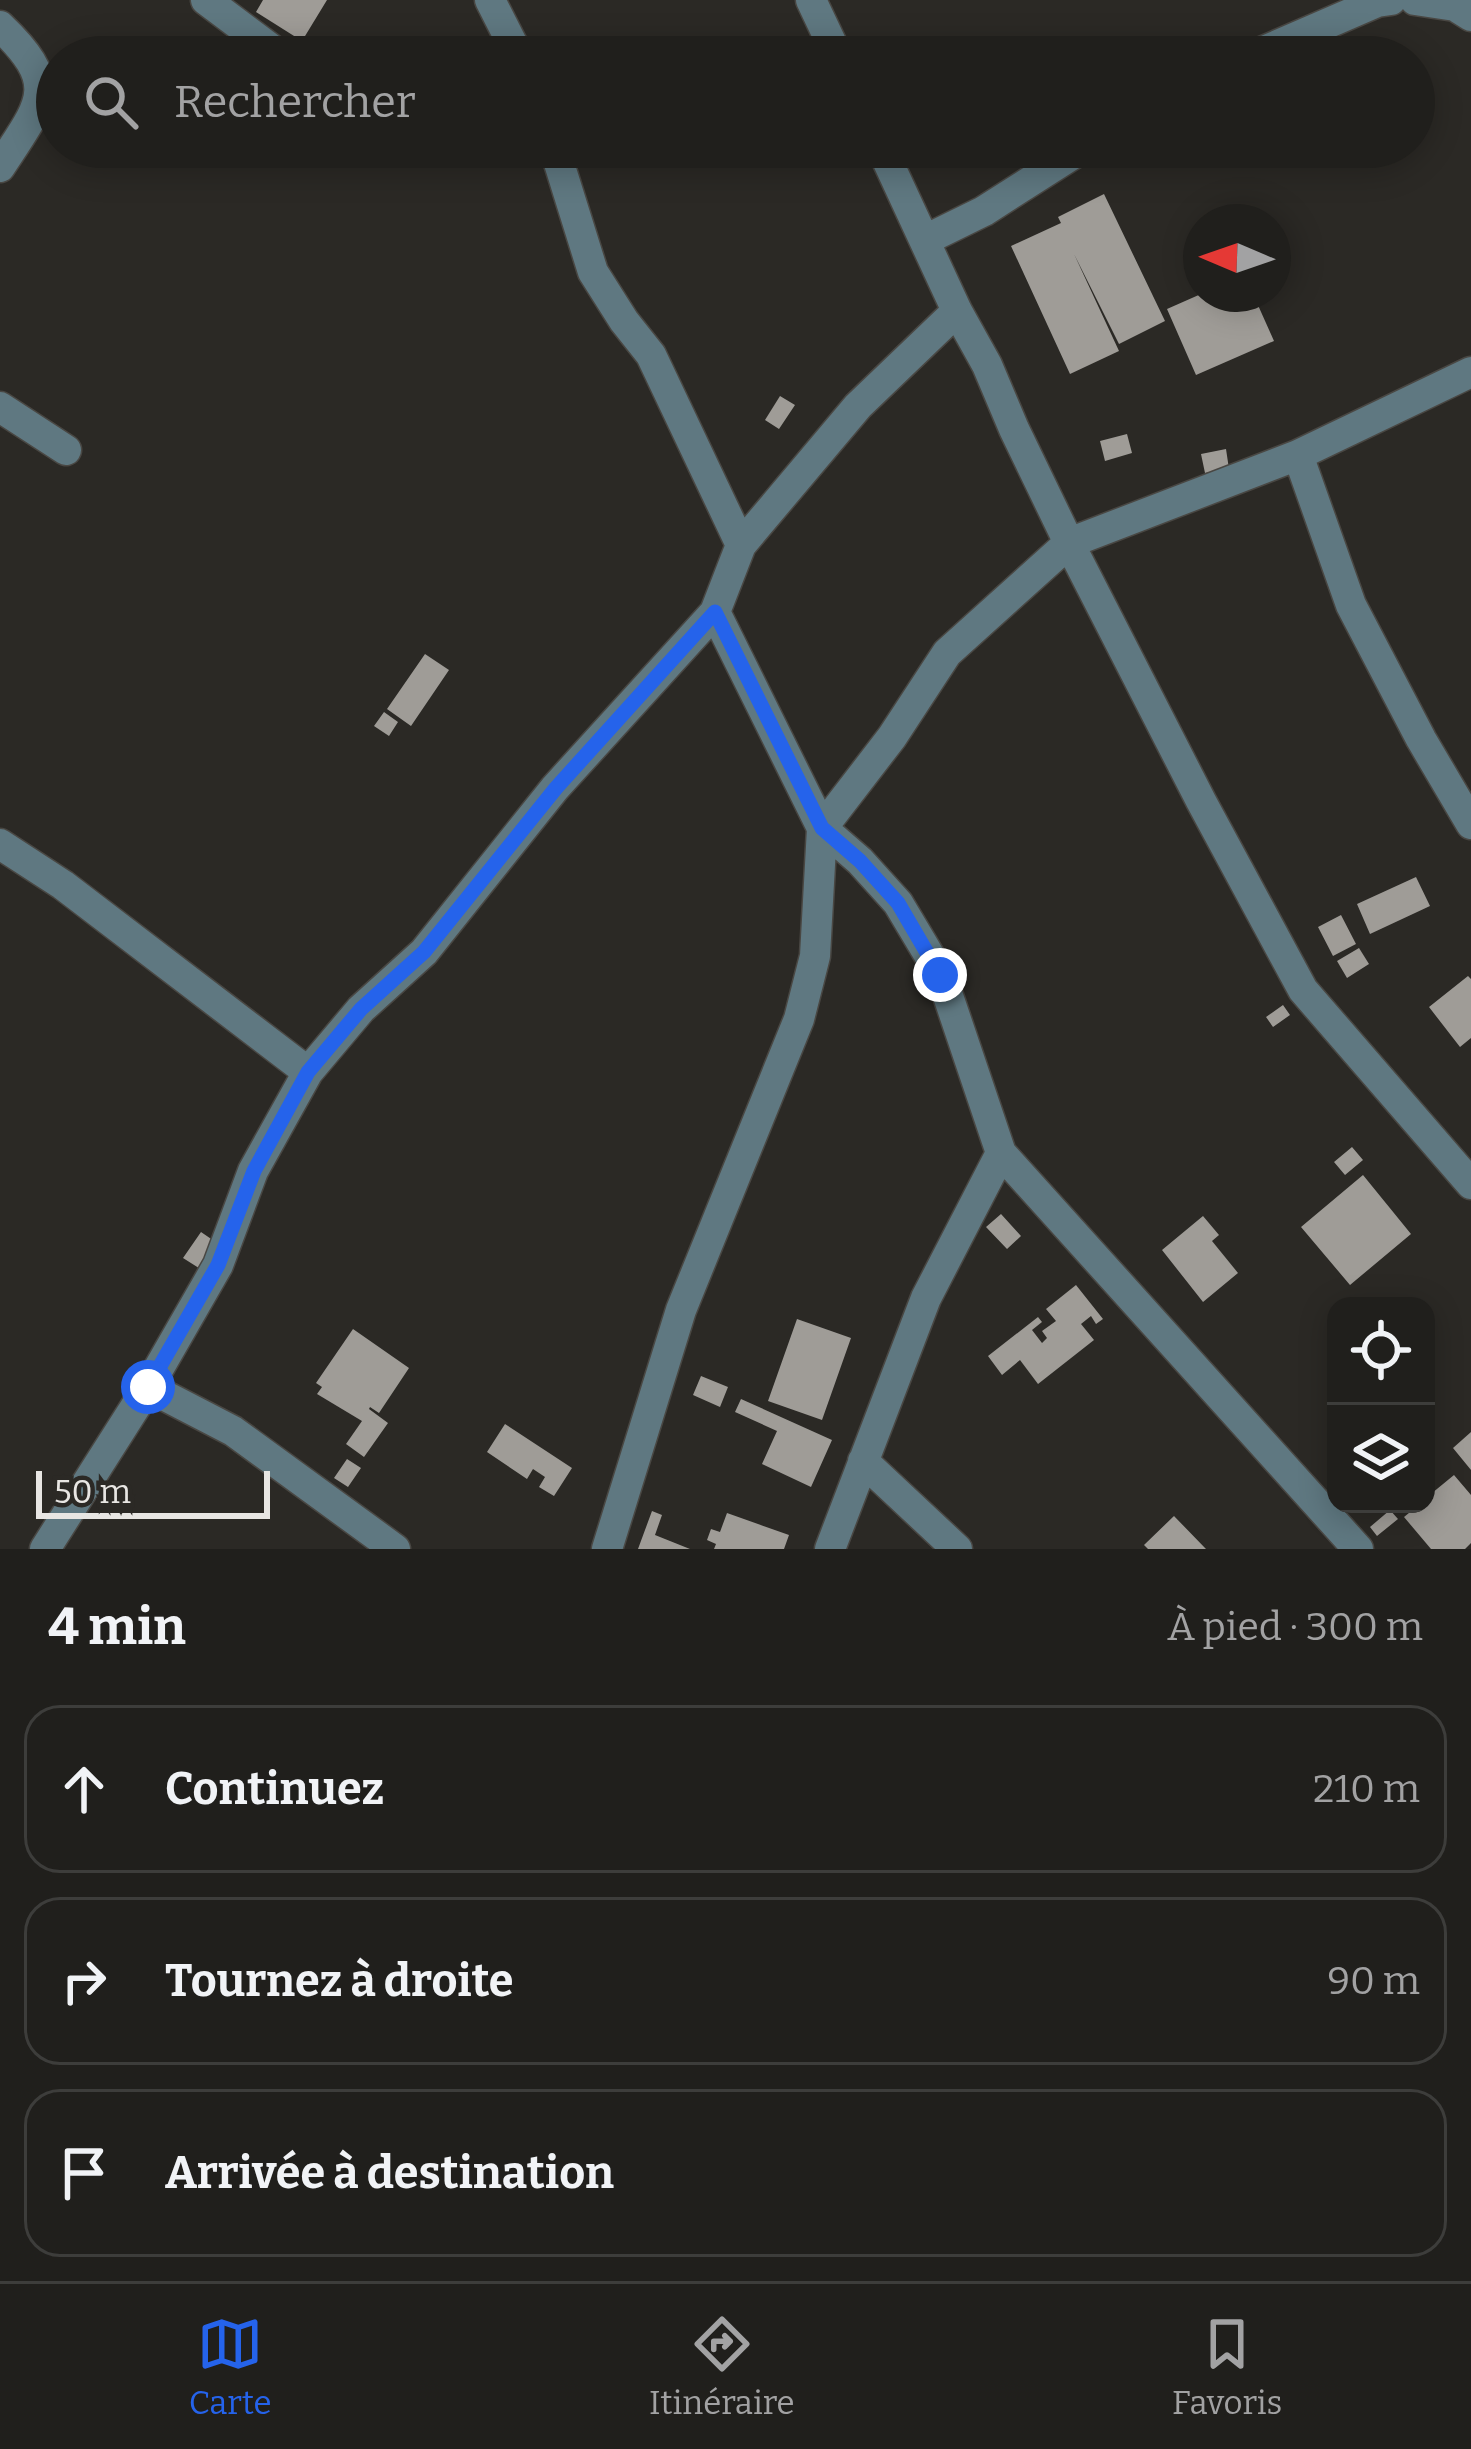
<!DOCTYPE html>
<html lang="fr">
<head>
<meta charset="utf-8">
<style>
  body { margin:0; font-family:Bitter,serif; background:#282725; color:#f1f3f6 }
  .controls { position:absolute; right:36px; bottom:36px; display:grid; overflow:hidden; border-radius:24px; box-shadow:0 6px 30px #0003 }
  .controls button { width:108px; height:108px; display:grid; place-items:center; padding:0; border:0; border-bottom:3px solid #3d3d3b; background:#201f1c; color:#f1f3f6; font:60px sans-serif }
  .compass { position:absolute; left:1183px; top:204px; width:108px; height:108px; border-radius:50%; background:#201f1c; box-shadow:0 6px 30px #0003; rotate:272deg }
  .scale { position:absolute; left:36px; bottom:30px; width:234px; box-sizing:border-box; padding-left:12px; border:6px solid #e8e6e3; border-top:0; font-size:33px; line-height:42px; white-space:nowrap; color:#e8e6e3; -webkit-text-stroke:9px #2b2925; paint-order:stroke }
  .stop { position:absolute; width:36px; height:36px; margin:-27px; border:9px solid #2563eb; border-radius:50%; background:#fff }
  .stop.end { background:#2563eb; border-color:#fff; box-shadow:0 3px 12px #0008 }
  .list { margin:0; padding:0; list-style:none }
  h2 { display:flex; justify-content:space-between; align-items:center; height:156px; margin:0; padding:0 48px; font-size:51px }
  h2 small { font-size:39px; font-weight:400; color:#a2a2a3 }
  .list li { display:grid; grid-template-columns:78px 1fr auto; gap:36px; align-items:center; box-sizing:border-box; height:168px; margin:0 24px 24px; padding:0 24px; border:3px solid #3d3d3b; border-radius:36px }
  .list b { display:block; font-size:45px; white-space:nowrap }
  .list em { font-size:39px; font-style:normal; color:#a2a2a3 }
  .icon { flex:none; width:66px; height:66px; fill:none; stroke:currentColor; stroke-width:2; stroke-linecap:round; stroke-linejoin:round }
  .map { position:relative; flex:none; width:1471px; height:1549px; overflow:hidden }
  .search { position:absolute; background:#201f1c; box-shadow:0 6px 30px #0003; left:36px; right:36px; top:36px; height:132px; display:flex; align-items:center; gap:30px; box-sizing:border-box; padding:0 42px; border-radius:66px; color:#a2a2a3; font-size:45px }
  .sheet { height:732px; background:#201f1c }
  nav { display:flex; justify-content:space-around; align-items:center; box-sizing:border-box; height:168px; border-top:3px solid #3d3d3b; background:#201f1c; font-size:33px; color:#a2a2a3 }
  nav a { display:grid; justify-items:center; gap:6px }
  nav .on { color:#2563eb }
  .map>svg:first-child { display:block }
</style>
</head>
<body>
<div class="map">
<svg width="1471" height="1549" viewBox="0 0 1471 1549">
  <rect width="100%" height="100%" fill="#2b2925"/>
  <path fill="#9f9c97" d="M263,0H327L302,41L256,12Z
    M1104,194L1165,321L1119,344L1074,254L1119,351L1070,374L1011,246L1061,223L1058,217Z
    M1201,294H1253L1274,341L1196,375L1167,309Z
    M780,396L795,405L779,429L765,420Z
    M1127,434L1132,453L1105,461L1100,441Z
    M1226,449L1229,469L1205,473L1201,454Z
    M425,654L449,670L411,726L387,709Z
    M384,712L398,722L389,736L374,726Z
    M1416,877L1430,906L1370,934L1357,904Z
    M1341,915L1356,944L1333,956L1318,927Z
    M1359,948L1369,964L1347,978L1337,961Z
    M1468,976L1471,979V1038L1460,1047L1429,1007Z
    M1283,1005L1290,1015L1273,1027L1266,1017Z
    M1352,1147L1363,1160L1345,1175L1334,1162Z
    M1363,1175L1411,1234L1350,1285L1301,1227Z
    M1001,1214L1021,1236L1007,1249L986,1227Z
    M1203,1216L1219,1235L1212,1241L1238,1273L1203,1302L1162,1250Z
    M201,1232L220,1245L202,1270L183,1258Z
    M1076,1285L1103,1319L1096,1324L1091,1316L1081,1324L1094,1340L1038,1384L1020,1360L1002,1375L988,1356L1038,1317L1042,1322L1032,1330L1042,1343L1047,1338L1042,1331L1056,1321L1046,1309Z
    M797,1319L851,1338L822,1420L768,1401Z
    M353,1329L409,1368L379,1413L370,1407L369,1409L388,1423L364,1457L346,1444L362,1421L317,1394L322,1387L316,1383Z
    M701,1376L728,1387L720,1407L693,1395Z
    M741,1399L832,1440L811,1487L762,1464L777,1431L735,1412Z
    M505,1424L572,1468L554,1496L539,1487L545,1477L533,1469L527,1479L487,1452Z
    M1471,1432V1470L1453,1448Z
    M347,1459L361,1468L348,1487L334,1478Z
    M1454,1475L1471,1495V1543L1465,1549H1431L1404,1517L1420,1504H1426V1498Z
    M1390,1510L1398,1519L1377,1536L1370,1527Z
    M652,1511L662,1515L655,1535L690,1549H638Z
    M727,1513L789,1535L784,1549H714L716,1544L707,1540L711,1529L720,1532Z
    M1174,1516L1206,1549H1148L1144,1545Z"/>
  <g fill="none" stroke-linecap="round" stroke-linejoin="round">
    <g stroke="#494743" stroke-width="33">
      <path id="minor" d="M206,0L282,57
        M490,0L519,57
        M811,0L838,57
        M1415,0L1455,6L1471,16
        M0,26C62,85 42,103 0,167
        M1250,57L1377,2L1391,0
        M554,147L593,272L624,321L651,355L741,545
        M881,147L957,311L987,365L1014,429L1069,543L1201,801L1303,990L1471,1184
        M925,240L984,211L1084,147
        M0,407L66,450
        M1298,455L1351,605L1421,739L1471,824
        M715,612L822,828L860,861L898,903L941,975L1001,1153L1358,1549
        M0,844L63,885L308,1072
        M148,1387L233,1431L395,1549
        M863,1461L957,1549
        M45,1549L148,1387L218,1265L253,1171L308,1072L361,1009L424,952L555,788L715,612L741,545L858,406L957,311
        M607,1549L681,1310L799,1019L815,956L822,828L892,737L947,653L1069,543L1298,455L1471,372
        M830,1549L926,1298L1001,1153"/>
    </g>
    <use href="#minor" stroke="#5f7881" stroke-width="30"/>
  </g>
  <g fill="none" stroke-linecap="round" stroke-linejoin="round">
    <path stroke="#2563eb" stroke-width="15" d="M148,1387L218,1265L254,1171L308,1072L361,1009L424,952L556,788L715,612L822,828L860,861L898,903L940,975"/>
  </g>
</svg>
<div class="controls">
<button><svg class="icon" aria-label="locate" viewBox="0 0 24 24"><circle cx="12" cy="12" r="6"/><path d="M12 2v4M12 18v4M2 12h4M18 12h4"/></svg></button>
<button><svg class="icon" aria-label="layers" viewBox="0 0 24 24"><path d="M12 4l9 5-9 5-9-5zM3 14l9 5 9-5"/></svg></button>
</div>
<svg class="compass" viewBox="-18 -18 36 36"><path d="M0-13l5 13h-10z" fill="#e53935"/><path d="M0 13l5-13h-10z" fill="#a2a2a3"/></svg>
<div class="scale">50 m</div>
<div class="stop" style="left:148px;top:1387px"></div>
<div class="stop end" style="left:940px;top:975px"></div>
<div class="search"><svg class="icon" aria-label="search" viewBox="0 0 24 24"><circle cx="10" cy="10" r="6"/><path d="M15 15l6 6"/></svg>Rechercher</div>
</div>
<section class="sheet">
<h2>4 min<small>À pied · 300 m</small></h2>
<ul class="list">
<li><svg class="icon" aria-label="ahead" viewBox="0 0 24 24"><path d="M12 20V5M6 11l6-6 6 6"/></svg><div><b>Continuez</b></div><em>210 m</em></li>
<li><svg class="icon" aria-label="right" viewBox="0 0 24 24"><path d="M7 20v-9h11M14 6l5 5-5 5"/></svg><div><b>Tournez à droite</b></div><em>90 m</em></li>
<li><svg class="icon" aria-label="arrive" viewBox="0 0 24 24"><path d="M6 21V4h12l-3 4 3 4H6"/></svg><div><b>Arrivée à destination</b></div></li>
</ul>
</section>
<nav>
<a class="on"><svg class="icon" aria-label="map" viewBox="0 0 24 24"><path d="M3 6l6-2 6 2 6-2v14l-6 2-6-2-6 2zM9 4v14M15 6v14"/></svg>Carte</a>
<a><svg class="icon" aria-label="directions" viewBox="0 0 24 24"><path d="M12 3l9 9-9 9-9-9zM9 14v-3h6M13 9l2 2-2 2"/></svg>Itinéraire</a>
<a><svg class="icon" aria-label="saved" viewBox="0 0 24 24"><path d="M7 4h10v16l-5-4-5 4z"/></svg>Favoris</a>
</nav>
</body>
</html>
